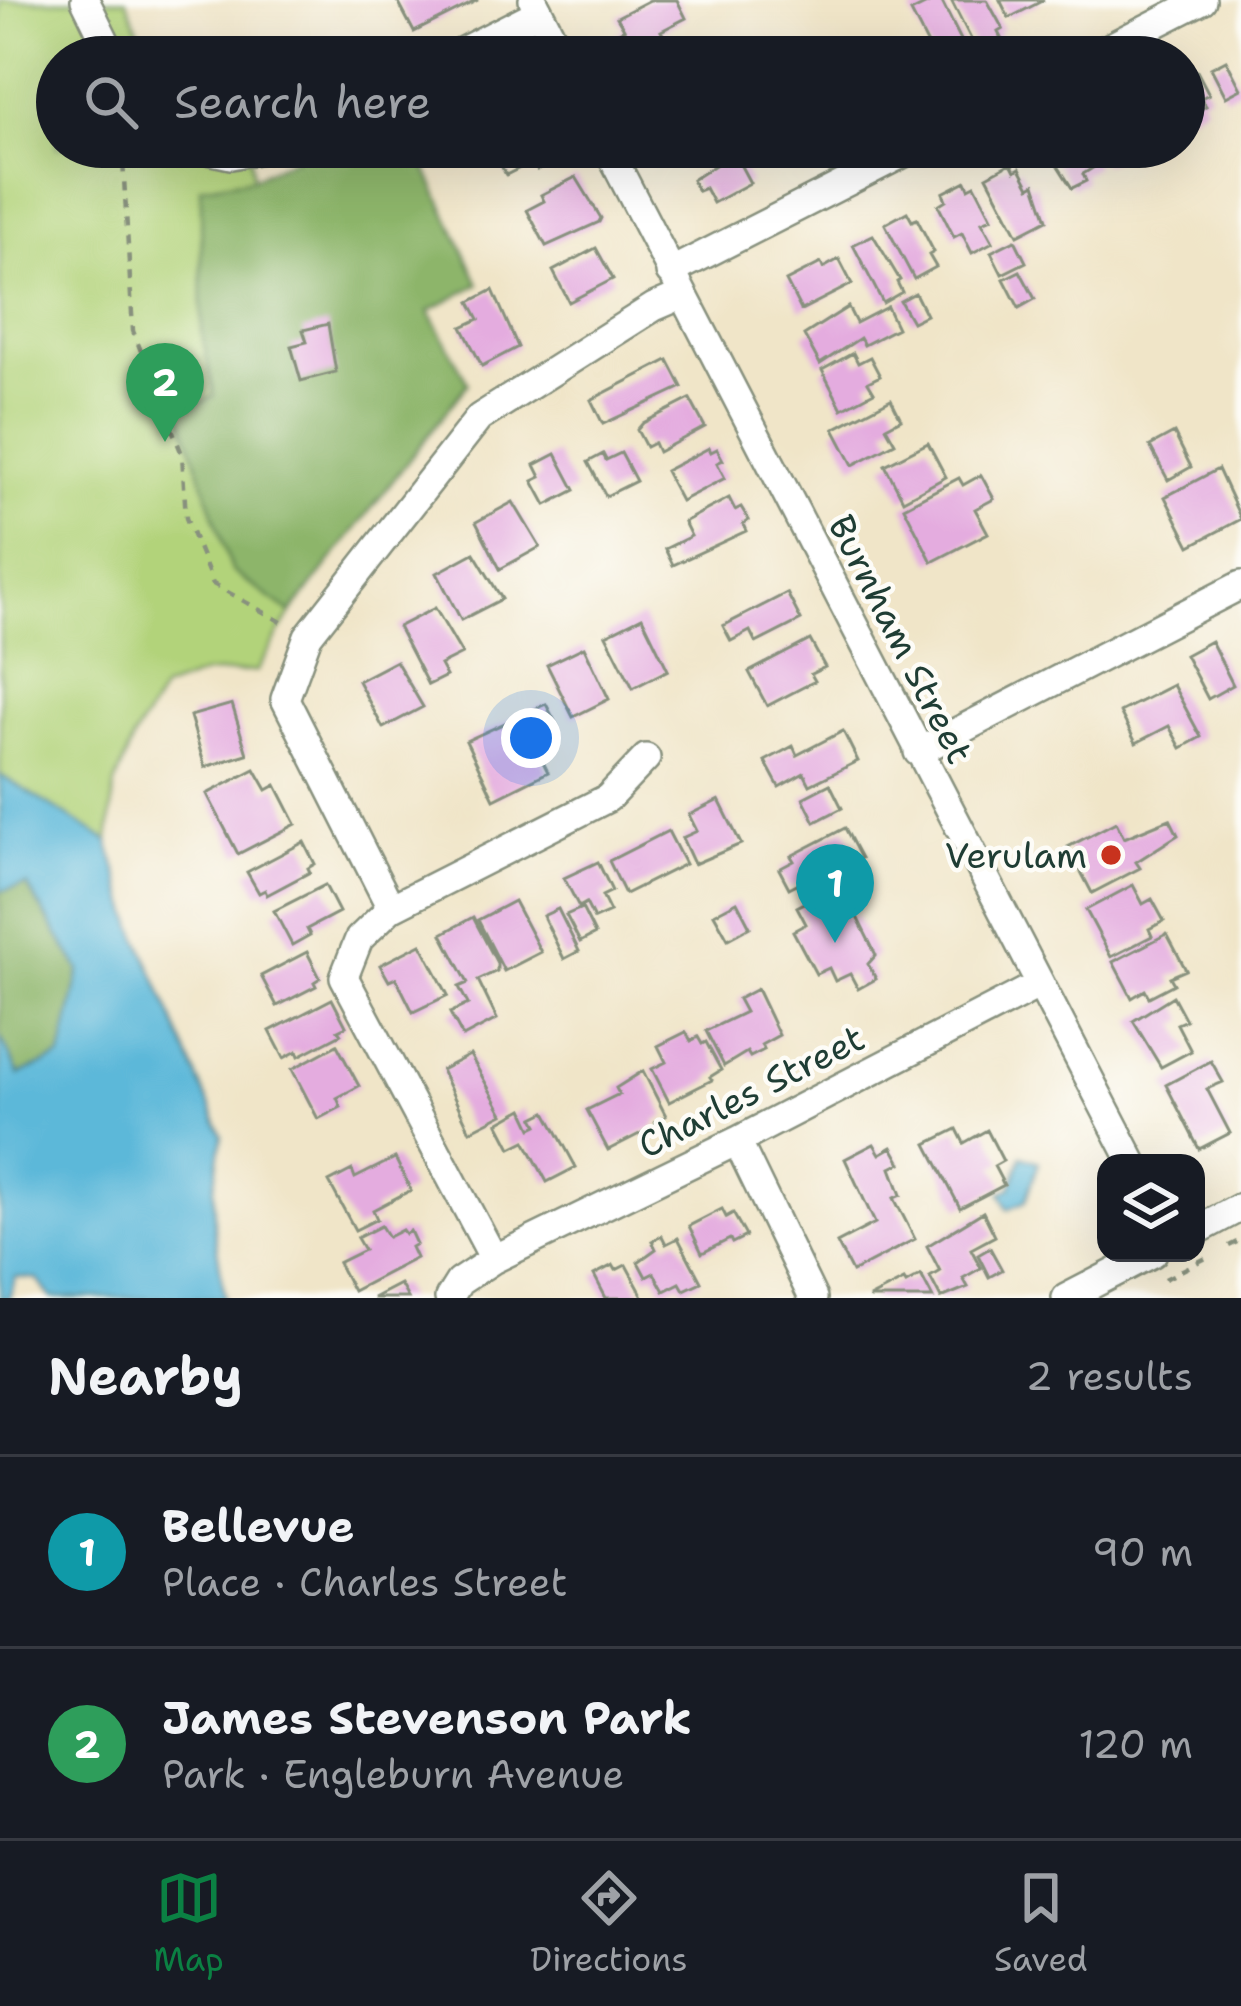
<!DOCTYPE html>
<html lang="en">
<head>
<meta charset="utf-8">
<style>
  body { margin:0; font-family:"Shantell Sans",sans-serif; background:#242831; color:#f1f3f6 }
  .controls { position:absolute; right:36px; bottom:36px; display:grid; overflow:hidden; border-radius:24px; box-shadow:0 12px 48px #0002 }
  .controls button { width:108px; height:108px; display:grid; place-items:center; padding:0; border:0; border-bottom:3px solid #363941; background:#171b24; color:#f1f3f6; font:60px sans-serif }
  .you { position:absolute; left:531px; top:738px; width:42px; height:42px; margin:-30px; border:9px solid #fff; border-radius:50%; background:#1a73e8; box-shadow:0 0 0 18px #1a73e833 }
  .badge { display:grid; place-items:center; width:78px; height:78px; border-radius:50%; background:#0b8043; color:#fff; font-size:39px; font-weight:700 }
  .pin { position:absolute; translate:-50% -99px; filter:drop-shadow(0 3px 6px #0008) }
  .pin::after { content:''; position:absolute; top:63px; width:42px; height:36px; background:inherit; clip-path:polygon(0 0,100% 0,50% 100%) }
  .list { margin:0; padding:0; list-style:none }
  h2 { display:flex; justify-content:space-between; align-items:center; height:156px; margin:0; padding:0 48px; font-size:51px }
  h2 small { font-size:39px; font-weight:400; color:#9ea1a6 }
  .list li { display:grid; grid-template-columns:78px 1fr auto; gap:36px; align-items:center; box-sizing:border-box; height:192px; padding:0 48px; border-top:3px solid #363941 }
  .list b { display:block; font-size:45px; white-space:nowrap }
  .list p { margin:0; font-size:39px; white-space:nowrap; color:#9ea1a6 }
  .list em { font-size:39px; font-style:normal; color:#9ea1a6 }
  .icon { flex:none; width:66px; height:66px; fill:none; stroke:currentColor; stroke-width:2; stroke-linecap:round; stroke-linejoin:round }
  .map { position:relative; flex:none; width:1241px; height:1298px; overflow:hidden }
  .search { position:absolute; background:#171b24; box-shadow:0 12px 48px #0002; left:36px; right:36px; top:36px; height:132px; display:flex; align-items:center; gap:30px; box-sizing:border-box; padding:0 42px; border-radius:66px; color:#9ea1a6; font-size:45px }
  .sheet { height:540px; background:#171b24 }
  nav { display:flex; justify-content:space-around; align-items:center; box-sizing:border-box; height:168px; border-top:3px solid #363941; background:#171b24; font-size:33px; color:#9ea1a6 }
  nav a { display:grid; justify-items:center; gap:6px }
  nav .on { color:#0b8043 }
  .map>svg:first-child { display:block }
</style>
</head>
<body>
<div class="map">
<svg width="1241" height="1298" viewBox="0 0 1241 1298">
  <rect width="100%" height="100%" fill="#fdfcf7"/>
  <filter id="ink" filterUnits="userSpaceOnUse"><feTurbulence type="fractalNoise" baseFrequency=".00833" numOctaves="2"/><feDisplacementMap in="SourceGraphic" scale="24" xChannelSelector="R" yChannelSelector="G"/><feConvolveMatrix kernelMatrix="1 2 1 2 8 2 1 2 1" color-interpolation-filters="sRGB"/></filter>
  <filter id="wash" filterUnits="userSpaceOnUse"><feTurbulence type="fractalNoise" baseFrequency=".004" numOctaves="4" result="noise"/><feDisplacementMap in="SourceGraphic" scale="48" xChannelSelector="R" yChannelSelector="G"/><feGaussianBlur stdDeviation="2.7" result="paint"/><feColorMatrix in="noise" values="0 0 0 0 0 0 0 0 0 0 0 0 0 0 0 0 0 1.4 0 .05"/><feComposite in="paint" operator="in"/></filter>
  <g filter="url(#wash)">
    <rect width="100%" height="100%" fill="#f0e5c8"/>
    <path fill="#b2d37a" stroke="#688857" stroke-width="3" d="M0,0H126L150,57H57V147H249L267,284L291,613L257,671L204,674L163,689L134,737L115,784L108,841L0,775Z"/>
    <path fill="#8db56a" stroke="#56794f" stroke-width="3" d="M318,147H416L479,284L429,311L468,383L291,613L232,571L180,411L214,396L202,333L201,187L253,178Z
      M26,885L80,970L61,1057L19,1075L0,1036V891Z"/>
    <path fill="#5bb8d9" stroke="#3d7a86" stroke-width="3" d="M0,775L108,841L134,927L222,1135L214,1187V1229L225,1298H51L37,1279L16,1277L9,1298H0V1036L19,1075L61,1057L80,970L27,885L0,891Z
      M1022,1156L1039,1162L1026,1201L1008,1209L1001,1193L1011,1188Z"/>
    <g id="blocks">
      <path fill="#e4acdf" d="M397,0H478L414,32Z
        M650,0H677L686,18L661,31L667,42L639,57L631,44L625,47L617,33L624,29L617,17Z
        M935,0H941L965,48L947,57H934L911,12Z
        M951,0H987L1003,29L998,32L1001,38L977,51Z
        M1000,0H1044L1009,18Z
        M1226,60L1241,89L1226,97L1211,68Z
        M1184,64L1189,75L1197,71L1209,94L1201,98L1206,106L1188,116L1184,108Z
        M514,147H556L561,157L537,170L532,162L506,175L496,156Z
        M1046,147H1088L1096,166L1083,174L1086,181L1072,188Z
        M1096,147H1121L1125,153L1104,164Z
        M734,153L750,183L713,203L705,188L698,191L692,180Z
        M1011,163L1015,171L1020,168L1030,187L1035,184L1047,220L1018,235L987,176Z
        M576,177L601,218L599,222L546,246L527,210L544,201L541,195Z
        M966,181L969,188L975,185L992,218L982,222L993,242L972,253L962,233L954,237L938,205L946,200L943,193Z
        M907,212L912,221L917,219L934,252L929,255L936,267L914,279L885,224Z
        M873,235L900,280L897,282L902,292L883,303L853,245Z
        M1015,240L1026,262L1002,274L991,252Z
        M596,248L613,279L569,302L553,271Z
        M839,259L852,284L801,310L786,281L821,263L823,268Z
        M1020,271L1035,299L1019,308L1004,279Z
        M493,290L518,347L482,366L462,327L479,319L470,302Z
        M915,293L926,315L912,322L900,301Z
        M848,307L856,323L887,307L897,328L864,345L860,338L820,364L804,335Z
        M328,324L336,372L301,381L291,346L307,342L303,330Z
        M853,353L858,363L870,357L880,376L868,382L874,392L842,409L822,370Z
        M668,360L682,387L603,424L591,400Z
        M690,399L705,427L658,452L654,443L646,447L637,430L643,423Z
        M891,399L901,419L886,427L895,443L853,465L834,429Z
        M1174,433L1191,467L1168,480L1150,446Z
        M928,443L946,477L903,500L885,465Z
        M709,448L711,452L717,449L723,460L717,463L725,478L681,501L665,471Z
        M621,453L636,481L606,496L588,462L603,454L606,460Z
        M556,454L575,490L546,505L533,481L541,477L535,465Z
        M1218,469L1241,519L1190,546L1165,497Z
        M981,475L994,499L975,509L988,533L932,562L904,507L959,478L963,485Z
        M729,498L735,510L741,507L749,520L743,524L746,531L673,565L665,549L691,536L684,522Z
        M513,502L540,547L500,569L476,522Z
        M474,553L502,599L461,620L437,573Z
        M787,593L801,620L756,643L750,631L731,641L723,626Z
        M435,608L462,654L440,665L446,676L428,685L398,627Z
        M642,617L668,670L633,688L606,635Z
        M810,640L825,667L811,674L815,681L767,706L749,672Z
        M1211,641L1233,685L1208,699L1185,655Z
        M584,647L609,699L573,717L547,665Z
        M396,661L423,707L383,728L358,681Z
        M1173,685L1201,737L1181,748L1169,726L1136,743L1120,712Z
        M232,704L247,754L205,767L190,716Z
        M546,704L558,727L532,740L548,772L494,799L466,741Z
        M843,731L858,761L810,785L804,773L779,787L765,761L793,746L797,755Z
        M255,769L267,790L276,785L296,824L238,854L207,794Z
        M830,784L842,808L815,822L803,798Z
        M719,800L741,844L694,864L682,838L697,831L689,815Z
        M1170,819L1178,835L1136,862L1140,868L1092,893L1068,847L1116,822L1124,838Z
        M845,828L861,858L817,881L814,875L789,888L779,869L794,861L791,856Z
        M668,831L685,864L625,894L609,861Z
        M304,842L315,864L308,868L310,872L267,895L265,890L259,893L247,872Z
        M598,862L612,891L602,896L610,912L594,919L586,903L579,907L564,878Z
        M325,885L339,912L307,929L310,935L292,945L274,911Z
        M1133,885L1143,904L1152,899L1164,921L1149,929L1152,936L1111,957L1086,910Z
        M832,889L848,919L856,915L876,955L868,964L876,979L858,989L850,974L835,981L829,968L816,974L793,931L806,924L797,907Z
        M514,901L541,952L504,971L478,920Z
        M737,902L750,927L728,939L714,914Z
        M582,908L595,934L580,942L566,915Z
        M558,909L579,951L564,959L543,916Z
        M473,917L497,963V971L478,980L497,1019L463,1037L450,1013L468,1004L459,987L468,983L442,934Z
        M1167,934L1186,970L1170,977L1174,984L1149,997L1145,990L1132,998L1113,962Z
        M421,944L448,995L413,1012L396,978L389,981L380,965Z
        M307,952L320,978L314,982L316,986L277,1006L261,976Z
        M757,989L779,1035L761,1045L764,1050L750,1057L747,1052L724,1066L706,1031L745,1012L738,999Z
        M1173,996L1186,1020L1177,1024L1191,1051L1161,1067L1133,1021Z
        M332,999L346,1026L338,1030L341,1034L299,1056L297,1051L284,1058L270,1031Z
        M686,1032L691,1041L698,1037L702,1044L706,1042L721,1070L710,1077L712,1080L669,1102L652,1069L666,1062L658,1046Z
        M337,1045L359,1086L337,1098L341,1107L318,1119L292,1069Z
        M470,1055L503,1114L470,1131L441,1070Z
        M1211,1061L1223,1082L1207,1089L1230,1133L1199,1149L1166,1085Z
        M643,1071L666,1116L655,1122L657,1125L608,1150L587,1110L619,1094L616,1088Z
        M523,1109L532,1128L538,1125L534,1118L546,1112L576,1167L547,1182L525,1141L511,1148L498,1123Z
        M957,1129L964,1143L987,1130L1003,1161L994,1166L1004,1185L960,1208L927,1144Z
        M874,1144L880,1154L892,1147L901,1163L891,1168L901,1195L894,1198L915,1239L852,1272L837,1243L875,1223L845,1159Z
        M395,1158L411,1190L373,1210L377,1219L355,1230L329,1182L352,1170L355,1178Z
        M722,1209L726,1217L733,1213L746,1236L732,1243L730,1239L702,1253L689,1226Z
        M983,1212L995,1236L971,1249L981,1268L963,1278L968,1287L941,1298L930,1277L940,1271L927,1246Z
        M381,1226L388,1237L402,1230L405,1234L410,1231L416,1244L411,1247L416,1258L353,1291L338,1263L364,1250L357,1238Z
        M662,1236L666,1244L678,1238L701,1282L684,1290L680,1283L664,1291L654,1273L646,1277L638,1262L656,1249L652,1241Z
        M990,1248L1002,1270L989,1277L978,1255Z
        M613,1265L616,1270L626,1265L644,1298H606L594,1275Z
        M921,1275L933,1298H869L904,1280L906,1283Z
        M400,1284L408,1298H373Z"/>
    </g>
  </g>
  <g filter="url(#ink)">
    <use href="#blocks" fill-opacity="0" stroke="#88917e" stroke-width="3"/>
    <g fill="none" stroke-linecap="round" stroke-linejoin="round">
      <g stroke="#88917e" stroke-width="32">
        <path id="minor" d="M85,0L113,57
          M533,0L562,57
          M451,57L539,12
          M1091,57L1202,0
          M194,147L231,155L272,147
          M607,147L1133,1163
          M670,272L916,147
          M918,752L1241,585
          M391,908L608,798L646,758
          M737,1141L813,1298
          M1196,1231L1241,1207
          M494,1259L737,1141L1040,984
          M449,1298L459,1282L494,1259L344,977L359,939L391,908L285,699L308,636L479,418L654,307L682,295
          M1066,1298L1153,1253"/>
      </g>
      <path stroke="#88917e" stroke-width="4.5" stroke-dasharray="9 9" stroke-linecap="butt" d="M127,147L123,161L133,331L182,454L186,518L213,584L287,625
        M1229,1246L1241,1240
        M1165,1279L1208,1257"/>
      <use href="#minor" stroke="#fff" stroke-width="27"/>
    </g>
  </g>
  <circle fill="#c8321e" stroke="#fdfcf7" stroke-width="4.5" cx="1111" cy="855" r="12"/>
  <g text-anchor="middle" stroke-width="9" stroke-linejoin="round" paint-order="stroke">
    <g font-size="36" fill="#1f3d34" stroke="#fdfcf7">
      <text transform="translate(901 639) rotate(63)" y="13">Burnham Street</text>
      <text transform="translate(751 1091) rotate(-27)" y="13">Charles Street</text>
    </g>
    <g font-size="36" fill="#1f3d34" stroke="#fdfcf7" text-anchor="end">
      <text x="1087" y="868">Verulam</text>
    </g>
  </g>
</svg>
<div class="controls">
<button><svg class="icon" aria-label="layers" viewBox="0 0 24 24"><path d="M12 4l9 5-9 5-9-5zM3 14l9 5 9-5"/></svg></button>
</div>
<div class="you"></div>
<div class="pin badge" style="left:835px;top:943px;background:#0f9aa8">1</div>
<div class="pin badge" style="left:165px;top:442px;background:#2e9e5b">2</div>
<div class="search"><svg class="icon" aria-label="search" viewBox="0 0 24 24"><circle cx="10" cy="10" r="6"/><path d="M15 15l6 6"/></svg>Search here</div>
</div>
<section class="sheet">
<h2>Nearby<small>2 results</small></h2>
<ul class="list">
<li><span class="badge" style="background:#0f9aa8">1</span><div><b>Bellevue</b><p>Place · Charles Street</p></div><em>90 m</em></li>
<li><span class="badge" style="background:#2e9e5b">2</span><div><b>James Stevenson Park</b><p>Park · Engleburn Avenue</p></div><em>120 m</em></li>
</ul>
</section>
<nav>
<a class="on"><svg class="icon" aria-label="map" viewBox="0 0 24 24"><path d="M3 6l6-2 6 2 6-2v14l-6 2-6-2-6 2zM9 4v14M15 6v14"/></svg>Map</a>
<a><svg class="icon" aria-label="directions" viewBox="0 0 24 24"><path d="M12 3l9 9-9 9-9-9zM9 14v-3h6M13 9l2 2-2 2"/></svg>Directions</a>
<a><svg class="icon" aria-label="saved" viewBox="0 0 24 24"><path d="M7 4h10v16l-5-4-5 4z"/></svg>Saved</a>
</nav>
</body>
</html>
